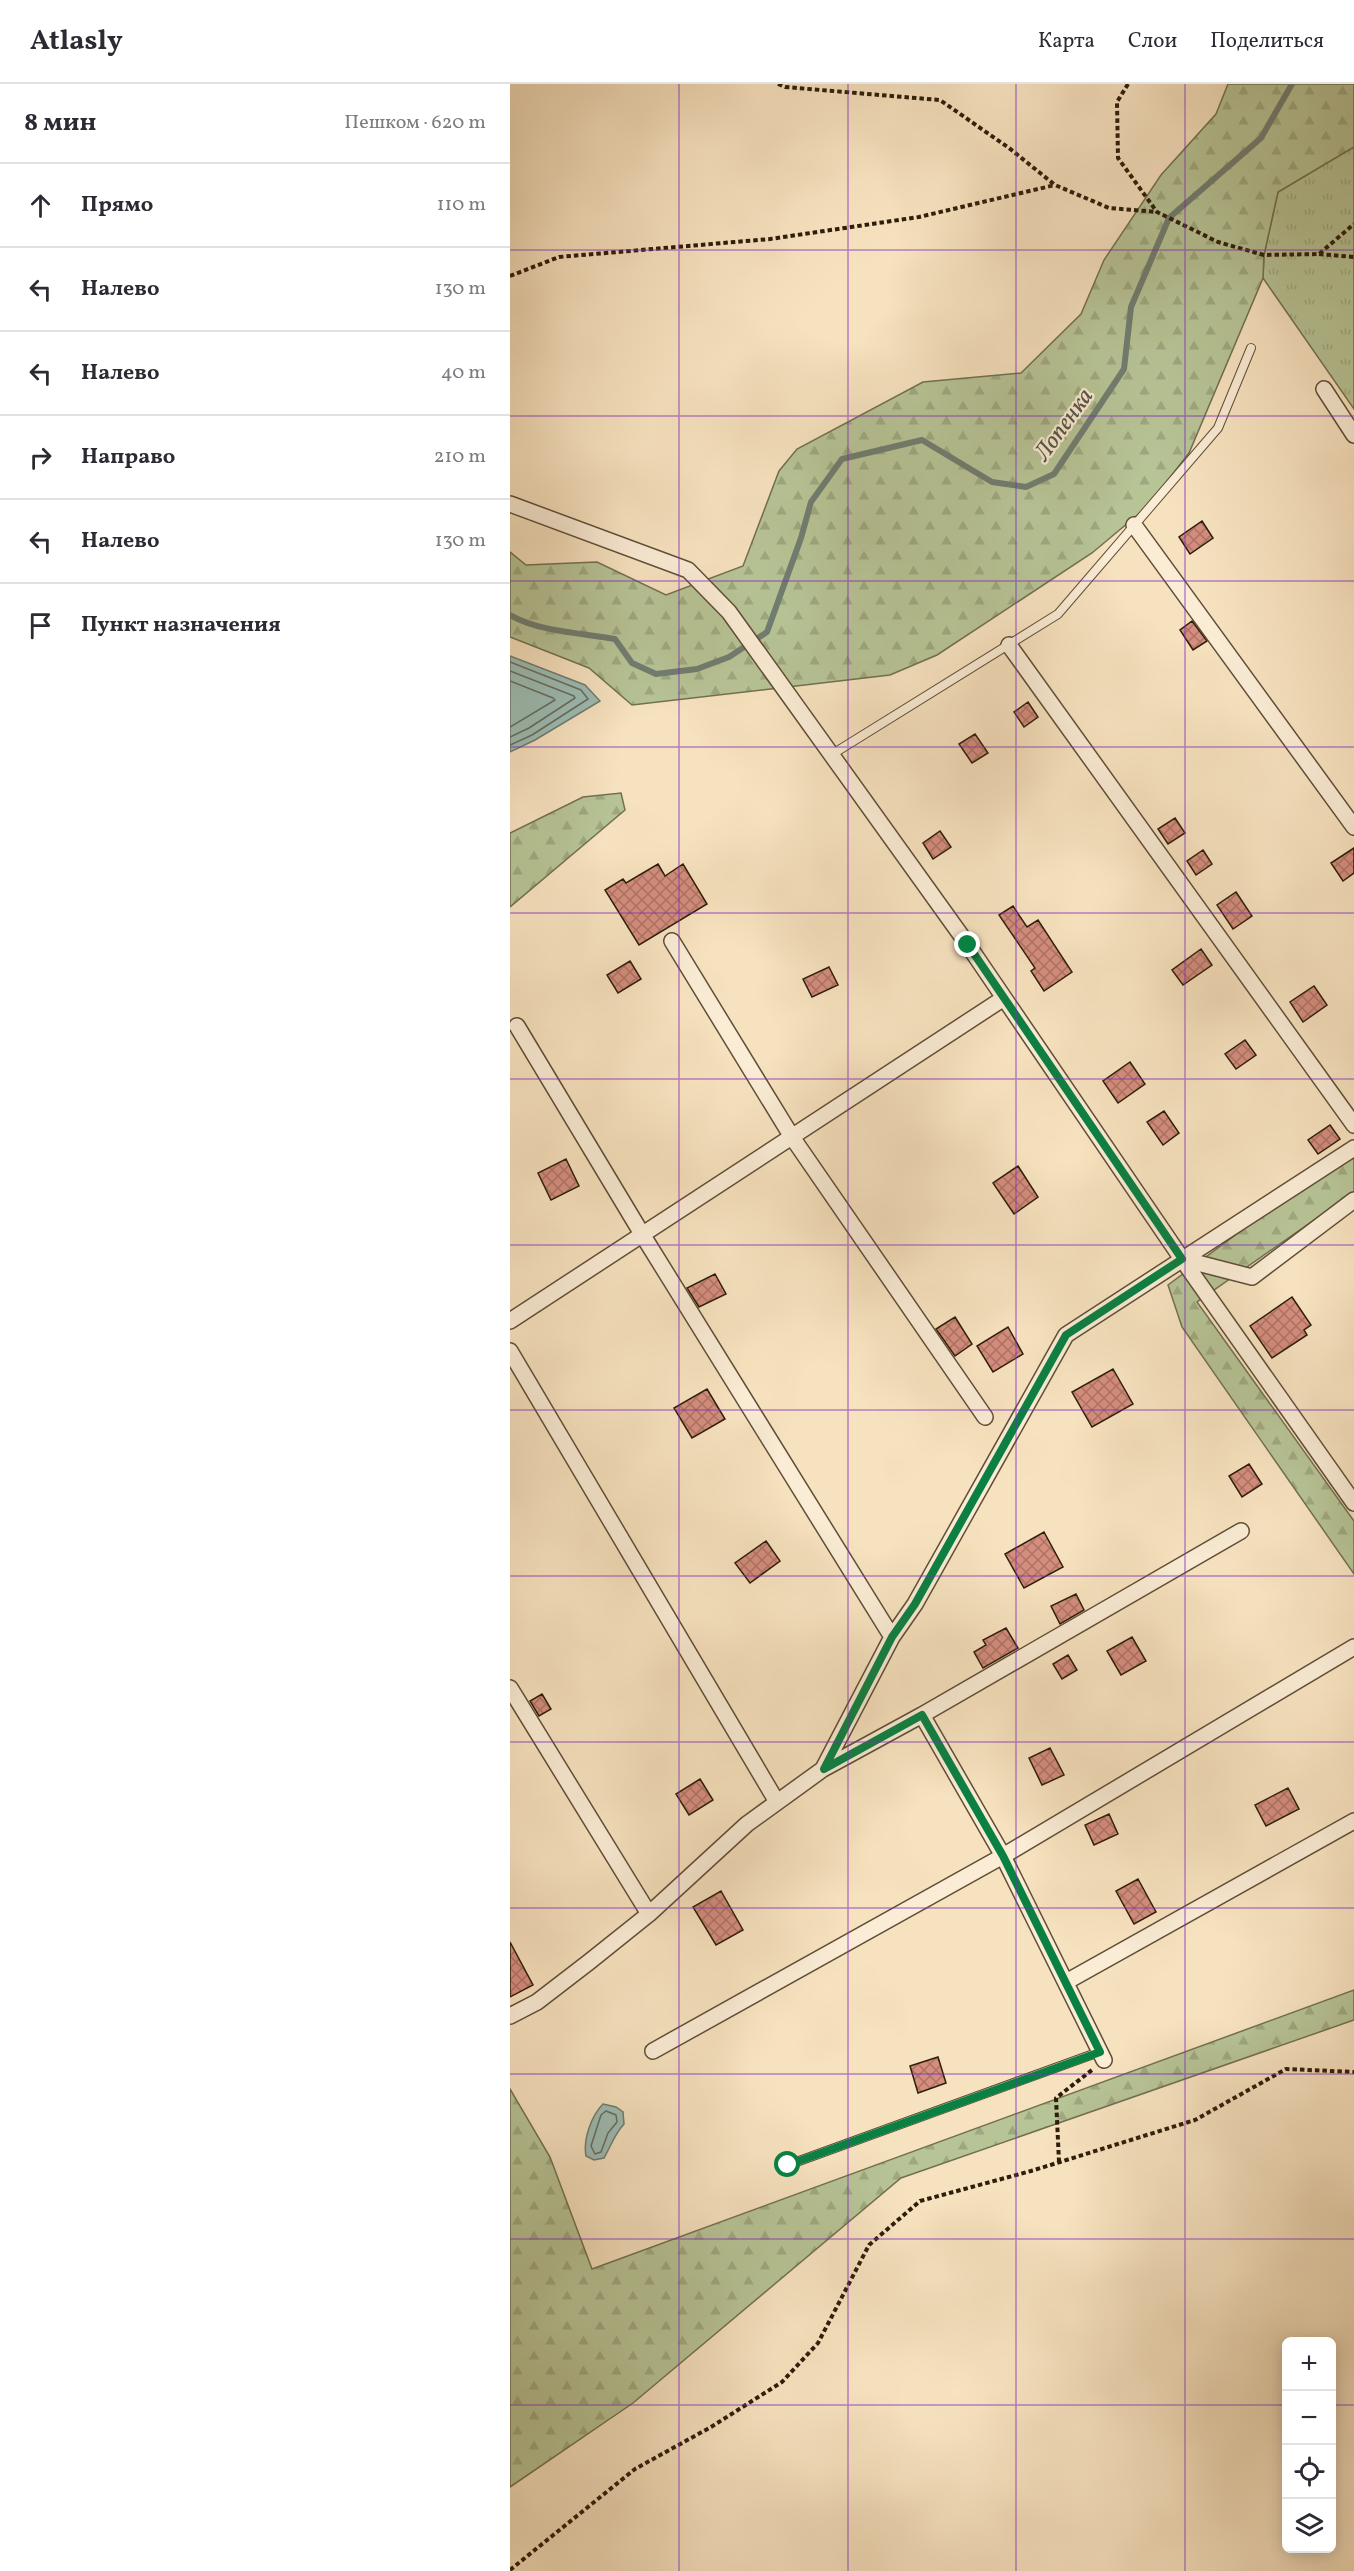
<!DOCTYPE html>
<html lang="ru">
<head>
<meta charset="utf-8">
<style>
  body { margin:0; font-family:Vollkorn,serif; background:#f2f2f3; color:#2b2b33 }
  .controls { position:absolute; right:18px; bottom:18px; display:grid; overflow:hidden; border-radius:9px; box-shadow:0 3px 15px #0003 }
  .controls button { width:54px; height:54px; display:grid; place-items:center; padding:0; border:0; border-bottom:2px solid #e1e1e2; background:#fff; color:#2b2b33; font:30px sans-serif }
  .stop { position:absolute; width:18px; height:18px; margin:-14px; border:4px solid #0b8043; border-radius:50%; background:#fff }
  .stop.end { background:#0b8043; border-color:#fff; box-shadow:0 2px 6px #0008 }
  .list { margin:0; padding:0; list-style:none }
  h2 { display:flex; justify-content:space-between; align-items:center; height:78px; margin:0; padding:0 24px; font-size:26px }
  h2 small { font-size:20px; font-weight:400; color:#7c7c81 }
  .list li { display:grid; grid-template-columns:39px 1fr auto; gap:18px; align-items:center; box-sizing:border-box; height:84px; padding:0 24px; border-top:2px solid #e1e1e2 }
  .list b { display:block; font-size:22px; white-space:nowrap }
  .list em { font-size:20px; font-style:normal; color:#7c7c81 }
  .icon { flex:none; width:33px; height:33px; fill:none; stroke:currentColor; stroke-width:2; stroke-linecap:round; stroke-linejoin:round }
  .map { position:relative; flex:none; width:844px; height:2487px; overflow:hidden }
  header { display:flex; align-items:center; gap:36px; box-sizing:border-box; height:84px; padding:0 30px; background:#fff; border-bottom:2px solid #e1e1e2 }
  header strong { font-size:28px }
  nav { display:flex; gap:33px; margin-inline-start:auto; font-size:21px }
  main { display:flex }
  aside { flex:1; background:#fff }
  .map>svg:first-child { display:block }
</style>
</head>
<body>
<header>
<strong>Atlasly</strong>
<nav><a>Карта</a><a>Слои</a><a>Поделиться</a></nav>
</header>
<main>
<aside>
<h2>8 мин<small>Пешком · 620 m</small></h2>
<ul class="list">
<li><svg class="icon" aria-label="ahead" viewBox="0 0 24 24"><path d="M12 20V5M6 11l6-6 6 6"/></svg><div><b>Прямо</b></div><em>110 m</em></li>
<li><svg class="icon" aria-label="left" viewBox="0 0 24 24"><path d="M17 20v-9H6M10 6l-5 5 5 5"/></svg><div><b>Налево</b></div><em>130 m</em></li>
<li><svg class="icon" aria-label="left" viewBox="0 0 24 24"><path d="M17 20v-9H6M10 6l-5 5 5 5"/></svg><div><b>Налево</b></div><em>40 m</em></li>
<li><svg class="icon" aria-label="right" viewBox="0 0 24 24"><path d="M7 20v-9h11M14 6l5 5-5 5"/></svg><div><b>Направо</b></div><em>210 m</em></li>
<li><svg class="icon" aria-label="left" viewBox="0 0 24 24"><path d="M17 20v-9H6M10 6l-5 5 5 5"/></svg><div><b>Налево</b></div><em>130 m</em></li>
<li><svg class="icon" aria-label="arrive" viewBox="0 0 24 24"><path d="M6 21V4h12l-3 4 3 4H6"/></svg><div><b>Пункт назначения</b></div></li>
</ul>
</aside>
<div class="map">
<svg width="844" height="2487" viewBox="0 0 844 2487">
  <defs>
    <pattern id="grass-tufts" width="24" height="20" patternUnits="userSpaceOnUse" patternTransform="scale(1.5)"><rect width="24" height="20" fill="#b7c496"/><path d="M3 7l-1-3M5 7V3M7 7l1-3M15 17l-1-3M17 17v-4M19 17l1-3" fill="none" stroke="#9ea880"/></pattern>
    <pattern id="forest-firs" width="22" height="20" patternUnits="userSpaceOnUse" patternTransform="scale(1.5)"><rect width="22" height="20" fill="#b7c496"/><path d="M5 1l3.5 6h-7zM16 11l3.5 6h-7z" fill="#9ea880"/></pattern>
    <pattern id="building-cross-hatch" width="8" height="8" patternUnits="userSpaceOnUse" patternTransform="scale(1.5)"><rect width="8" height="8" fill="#d58d7e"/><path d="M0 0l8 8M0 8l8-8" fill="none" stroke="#ad7365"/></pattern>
  </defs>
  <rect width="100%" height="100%" fill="#f7e2bf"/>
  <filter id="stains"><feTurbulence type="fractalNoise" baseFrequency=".00333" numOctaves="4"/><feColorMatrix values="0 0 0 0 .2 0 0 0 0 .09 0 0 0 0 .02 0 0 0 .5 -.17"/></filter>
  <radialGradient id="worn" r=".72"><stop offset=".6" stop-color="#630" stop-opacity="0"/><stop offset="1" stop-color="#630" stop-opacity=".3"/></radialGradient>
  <path fill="url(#grass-tufts)" stroke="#727050" stroke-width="1.5" d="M844,63V325L753,194L754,171L768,108Z"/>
  <path fill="url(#forest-firs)" stroke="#727050" stroke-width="1.5" d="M718,0H844V63L768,108L754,171L753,194L679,369L637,423L582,469L427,571L380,591L122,621L79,584L0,553V468L16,481L87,478L156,511L233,482L269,387L287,365L413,298L511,289L571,230L594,176L651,91L706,30Z
    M111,709L115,726L0,823V749L73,713Z
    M844,1063V1108L687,1218L844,1437V1490L672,1243L658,1201Z
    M844,1906V1936L391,2094L123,2319L0,2403V2005L40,2073L82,2185Z"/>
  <path fill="#9dbdb5" stroke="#707d71" stroke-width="1.5" d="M0,572L75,601L90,617L25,656L0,668Z
    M93,2020L106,2023L113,2028L114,2040C104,2051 101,2062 94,2074L84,2076L76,2072C73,2056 81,2032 93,2020Z"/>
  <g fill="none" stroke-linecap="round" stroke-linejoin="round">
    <path stroke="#656d60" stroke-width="1.5" d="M0,578L71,606L78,615L22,651L0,661
      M0,587L64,612L65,614L19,644L0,653
      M0,597L43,614L45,616L0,643
      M96,2027L106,2031L107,2038L98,2049L91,2068L85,2070L81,2062L91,2031Z"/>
    <path stroke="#707d71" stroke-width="6" d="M0,531C30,548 72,549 105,555L122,579L146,590L187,585L219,573L257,548L291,454L301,418L332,375L412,356L482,398L516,403L544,390L614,285L621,223L659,134L751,54L782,0"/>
  </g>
  <path fill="url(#building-cross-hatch)" stroke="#2d1d0a" stroke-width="1.5" d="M692,437L703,454L680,470L669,453Z
    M682,537L697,557L683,566L670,546Z
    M518,618L528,633L514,643L504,628Z
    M465,650L478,669L462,679L449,660Z
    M665,734L675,749L658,760L648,745Z
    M430,747L441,763L423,775L413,759Z
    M844,764V789L833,797L821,779Z
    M693,766L702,780L686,791L677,777Z
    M148,780L155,792L173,780L197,820L129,861L95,806L113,795L116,799Z
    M726,808L742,832L723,845L707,821Z
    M503,822L517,843L528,836L562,888L534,907L521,887L525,884L489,831Z
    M691,865L702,881L673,901L662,886Z
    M120,877L131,895L108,909L97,891Z
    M319,883L328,901L302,913L293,895Z
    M804,902L817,921L793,938L780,918Z
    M735,956L746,971L726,985L715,970Z
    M620,978L635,1000L608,1019L593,997Z
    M654,1027L669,1049L653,1061L637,1038Z
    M820,1041L830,1055L808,1070L798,1056Z
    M56,1075L69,1102L41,1116L28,1089Z
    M508,1082L528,1113L504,1130L483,1099Z
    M205,1190L216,1210L189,1223L177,1204Z
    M782,1213L801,1241L794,1246L797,1251L762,1274L740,1242Z
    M445,1233L462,1260L445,1272L426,1245Z
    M498,1243L513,1270L483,1288L467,1262Z
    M603,1285L623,1320L582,1343L562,1308Z
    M197,1305L215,1335L182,1354L164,1324Z
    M739,1380L752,1400L732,1413L719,1392Z
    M534,1448L553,1483L514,1504L495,1470Z
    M256,1457L270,1477L240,1499L225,1479Z
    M566,1510L574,1526L550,1540L541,1522Z
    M496,1544L508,1564L473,1584L464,1568L476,1561L473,1556Z
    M622,1553L636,1577L611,1591L597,1567Z
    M558,1571L567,1586L552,1595L543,1580Z
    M32,1610L41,1625L29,1632L20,1617Z
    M540,1664L554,1691L532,1701L519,1674Z
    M190,1695L203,1716L179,1731L166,1710Z
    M778,1704L789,1725L756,1742L745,1721Z
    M599,1730L608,1750L584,1761L575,1741Z
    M628,1795L646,1828L624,1840L606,1807Z
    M211,1807L233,1846L206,1861L183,1823Z
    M0,1858L23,1901L0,1913Z
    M428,1973L436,1999L408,2009L400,1982Z"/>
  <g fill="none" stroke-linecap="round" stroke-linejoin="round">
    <g stroke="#604e37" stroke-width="10">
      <path id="lane" d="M321,671L548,530L708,344L741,264
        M278,2081L589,1968"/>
    </g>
    <g stroke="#604e37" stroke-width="18">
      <path id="street" d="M814,305L844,351
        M0,420L178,486L219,528L458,861L672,1175L844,1419
        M624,441L844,743
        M499,561L844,1041
        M162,857L282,1053L475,1333
        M7,942L132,1150L382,1553
        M672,1175L742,1193L844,1116
        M0,1237L494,914
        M0,1267L267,1718
        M0,1604L139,1830
        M412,1631L731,1447
        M313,1685L412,1631L493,1772L594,1976
        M556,1898L844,1737
        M0,1932L27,1918L79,1878L139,1830L237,1740L313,1685L382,1553L405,1520L556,1251L844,1064
        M143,1967L493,1772L844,1563"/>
    </g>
    <path stroke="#2d1d0a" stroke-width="4" stroke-dasharray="4.5 3" stroke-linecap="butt" d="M268,0L275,3L430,16L499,64L545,101L599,124L647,128
      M618,0L607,18L608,74L647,128L708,158L754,171L809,170L844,140
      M809,170L844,173
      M0,192L49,173L260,155L409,133L545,101
      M549,2078L546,2014L582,1986
      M0,2486L125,2385L201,2343L272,2298L308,2259L359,2161L410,2117L521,2087L685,2036L776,1985L844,1988"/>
    <use href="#lane" stroke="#faecd5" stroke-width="8"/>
    <use href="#street" stroke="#faecd5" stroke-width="15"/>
  </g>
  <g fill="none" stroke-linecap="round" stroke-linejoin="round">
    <path stroke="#0b8043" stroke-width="8" d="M278,2081L590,1968L493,1772L412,1631L314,1685L382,1553L405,1520L556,1251L672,1175L458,861"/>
  </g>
  <path fill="none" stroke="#7b2cbf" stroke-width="1.5" stroke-opacity="0.55" d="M169,0V2487M338,0V2487M506,0V2487M675,0V2487M0,166H844M0,332H844M0,497H844M0,663H844M0,829H844M0,995H844M0,1161H844M0,1326H844M0,1492H844M0,1658H844M0,1824H844M0,1990H844M0,2155H844M0,2321H776M822,2321H844"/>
  <g text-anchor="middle" stroke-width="4.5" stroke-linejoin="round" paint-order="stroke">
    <g font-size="24" font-style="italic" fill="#545546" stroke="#faecd5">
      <text transform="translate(553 340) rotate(-54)" y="8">Лопенка</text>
    </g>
  </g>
  <rect width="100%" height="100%" filter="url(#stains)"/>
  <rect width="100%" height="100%" fill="url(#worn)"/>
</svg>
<div class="controls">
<button>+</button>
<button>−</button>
<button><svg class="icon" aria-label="locate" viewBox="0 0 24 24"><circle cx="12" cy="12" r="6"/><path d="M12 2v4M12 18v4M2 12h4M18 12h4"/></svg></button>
<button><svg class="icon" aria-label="layers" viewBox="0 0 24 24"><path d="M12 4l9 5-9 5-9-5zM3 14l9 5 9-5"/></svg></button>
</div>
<div class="stop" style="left:278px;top:2081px"></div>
<div class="stop end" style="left:458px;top:861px"></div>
</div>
</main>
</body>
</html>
